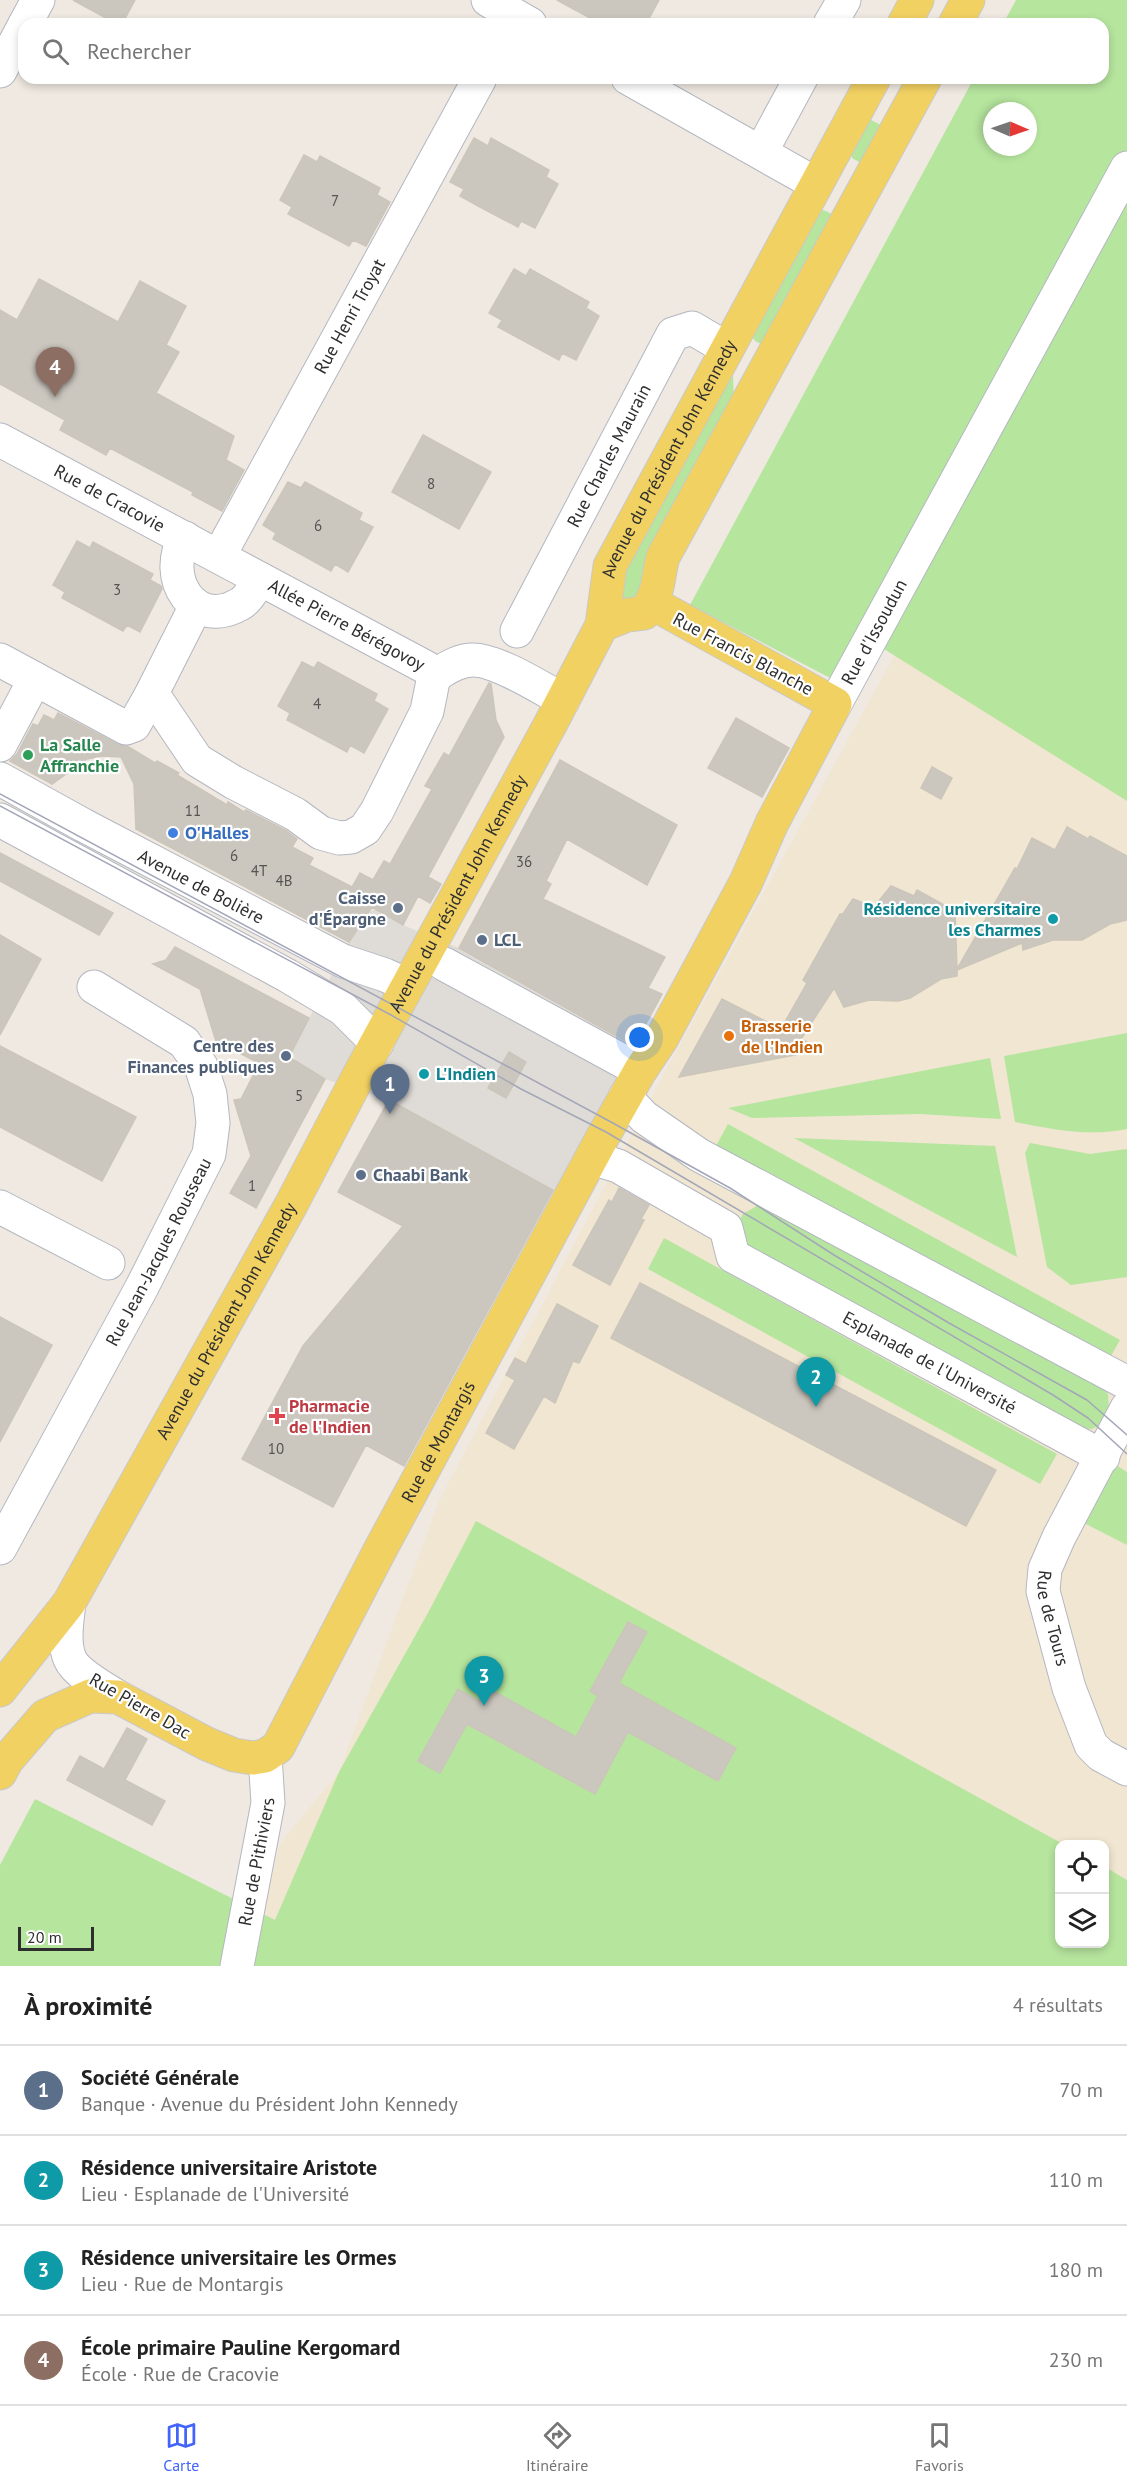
<!DOCTYPE html>
<html lang="fr">
<head>
<meta charset="utf-8">
<style>
  body { margin:0; font-family:"PT Sans",sans-serif; background:#f6f6f6; color:#222 }
  .controls { position:absolute; right:18px; bottom:18px; display:grid; overflow:hidden; border-radius:12px; box-shadow:0 3px 9px #0003 }
  .controls button { width:54px; height:54px; display:grid; place-items:center; padding:0; border:0; border-bottom:2px solid #e0e0e0; background:#fff; color:#222; font:30px sans-serif }
  .compass { position:absolute; left:983px; top:102px; width:54px; height:54px; border-radius:50%; background:#fff; box-shadow:0 3px 9px #0003; rotate:92deg }
  .scale { position:absolute; left:18px; bottom:15px; width:76px; box-sizing:border-box; padding-left:6px; border:3px solid #2e2e2e; border-top:0; font-size:16px; line-height:21px; white-space:nowrap; color:#2e2e2e; -webkit-text-stroke:4px #fff; paint-order:stroke }
  .you { position:absolute; left:640px; top:1038px; width:21px; height:21px; margin:-15px; border:4px solid #fff; border-radius:50%; background:#1a73e8; box-shadow:0 0 0 9px #1a73e833 }
  .badge { display:grid; place-items:center; width:39px; height:39px; border-radius:50%; background:#4264fb; color:#fff; font-size:20px; font-weight:700 }
  .pin { position:absolute; translate:-50% -50px; filter:drop-shadow(0 2px 3px #0008) }
  .pin::after { content:''; position:absolute; top:32px; width:21px; height:18px; background:inherit; clip-path:polygon(0 0,100% 0,50% 100%) }
  .list { margin:0; padding:0; list-style:none }
  h2 { display:flex; justify-content:space-between; align-items:center; height:78px; margin:0; padding:0 24px; font-size:26px }
  h2 small { font-size:20px; font-weight:400; color:#767676 }
  .list li { display:grid; grid-template-columns:39px 1fr auto; gap:18px; align-items:center; box-sizing:border-box; height:90px; padding:0 24px; border-top:2px solid #e0e0e0 }
  .list b { display:block; font-size:22px; white-space:nowrap }
  .list p { margin:0; font-size:20px; white-space:nowrap; color:#767676 }
  .list em { font-size:20px; font-style:normal; color:#767676 }
  .icon { flex:none; width:33px; height:33px; fill:none; stroke:currentColor; stroke-width:2; stroke-linecap:round; stroke-linejoin:round }
  .map { position:relative; flex:none; width:1127px; height:1966px; overflow:hidden }
  .search { position:absolute; background:#fff; box-shadow:0 3px 9px #0003; left:18px; right:18px; top:18px; height:66px; display:flex; align-items:center; gap:15px; box-sizing:border-box; padding:0 21px; border-radius:18px; color:#767676; font-size:22px }
  .sheet { height:438px; background:#fff }
  nav { display:flex; justify-content:space-around; align-items:center; box-sizing:border-box; height:84px; border-top:2px solid #e0e0e0; background:#fff; font-size:16px; color:#767676 }
  nav a { display:grid; justify-items:center; gap:3px }
  nav .on { color:#4264fb }
  .map>svg:first-child { display:block }
</style>
</head>
<body>
<div class="map">
<svg width="1127" height="1966" viewBox="0 0 1127 1966">
  <rect width="100%" height="100%" fill="#efe9e1"/>
  <path fill="#f0e6d1" fill-rule="evenodd" d="M1127,233V1966H250L280,1844L339,1772L439,1501L660,1081ZM1060,1844H1104V1944H1060Z"/>
  <path fill="#b6e59e" fill-rule="evenodd" d="M1016,0H1127V801L860,634L834,680L690,605L974,78H1103V24H1003ZM992,111H1028V147H992Z
    M869,119L883,126L865,160L859,162L852,158L851,148Z
    M823,210L830,213L833,219L761,344L755,341L752,336L819,211Z
    M728,374L733,375L734,403L644,597L624,600L620,594L634,548Z
    M1127,1033V1129C1089,1137 1052,1129 1015,1122L1004,1056Z
    M990,1058L1001,1119L920,1114L752,1118L728,1108Z
    M728,1124L1120,1340L1103,1370L711,1155Z
    M794,1138L995,1146L1017,1257Z
    M1030,1143L1090,1154L1127,1149V1277L1071,1285L1047,1267L1025,1153Z
    M760,1204L1098,1382L1108,1394L1109,1412L1102,1424L1092,1429L1071,1430L747,1252L738,1223L743,1214Z
    M664,1238L1057,1454L1040,1484L648,1269Z
    M1116,1465L1127,1472V1545L1084,1523Z
    M476,1521L1063,1844H1060V1944H1104L1105,1867L1127,1880V1966H0V1865L35,1799L275,1920L339,1772L429,1611Z"/>
  <path fill="#dfdcd8" d="M375,909L403,925L459,948L636,1048L562,1194L389,1100L325,1079L296,1061L292,1051L349,942L369,912Z"/>
  <path fill="#cbc7bf" stroke="#cbc5ba" stroke-width="1.5" d="M73,0H135L122,24H117Z
    M557,0H659L646,24H601Z
    M474,138L488,146L491,138L549,170L546,177L558,184L535,228L521,221L518,227L480,207L460,196L464,189L450,182Z
    M304,155L317,162L320,156L380,188L377,195L390,202L366,246L353,240L349,246L288,214L292,207L280,200Z
    M514,269L526,276L530,269L589,302L586,308L599,316L576,360L562,353L559,360L498,327L502,320L489,313Z
    M39,279L118,322L140,281L186,306L166,345L179,352L156,393L234,436L226,460L244,470L222,511L192,495L193,492L110,448L106,455L60,430L65,420L0,384V310L17,320Z
    M423,435L491,472L459,529L392,492Z
    M288,482L301,488L305,482L362,513L359,520L373,527L348,572L335,564L331,571L273,539L276,533L263,525Z
    M77,541L90,548L93,542L153,574L150,580L161,586L162,589L140,632L127,625L123,631L62,598L65,592L53,585Z
    M302,662L314,668L318,662L377,694L374,701L388,709L364,753L350,745L347,752L287,720L290,713L278,706Z
    M489,683L491,684L496,720L504,737L428,877L441,884L430,903L418,896L403,925L372,907L349,942L136,829L134,784L121,757L103,756L87,759L52,784L10,761L17,754L33,724L38,726L44,715L54,720L58,713L117,744L127,746L155,763L157,761L179,773L177,775L227,805L228,802L244,812L246,810L285,830L297,839L292,847L313,858L309,865L352,887L360,873L373,880L384,861L390,864L432,789L425,786L444,753L449,756Z
    M736,718L789,748L762,797L708,768Z
    M560,760L677,825L647,885L567,839L546,881L551,884L543,899L665,957L648,988L662,994L634,1046L459,948Z
    M932,767L952,778L941,799L921,788Z
    M1067,827L1088,839L1090,836L1127,856V920L1110,924L1082,940H1053L1023,950L1022,943L957,970V976L941,979L910,998L898,1001L869,1000L844,1007L834,988L801,1039L822,1050L679,1077L722,999L781,1029L807,983L803,980L840,914H843L853,899L874,907L891,886L914,896L917,890L955,911L957,969L1015,868L1017,869L1032,838L1055,850Z
    M0,853L113,913L99,935L0,881Z
    M0,935L41,959L0,1035Z
    M175,947L309,1018L289,1057L325,1079L256,1208L230,1193L251,1156L234,1100L241,1099L256,1070L251,1067L255,1061L226,1046L218,1048L200,989L153,964L166,960Z
    M0,1046L136,1117L102,1181L0,1127Z
    M509,1052L526,1062L506,1098L488,1088Z
    M389,1100L553,1190L404,1466L366,1445L333,1507L242,1459L303,1346L403,1226L338,1192Z
    M619,1188L649,1205L641,1219L644,1220L610,1285L573,1265L609,1200L612,1202Z
    M640,1283L996,1470L966,1526L611,1338Z
    M557,1304L598,1326L579,1363L573,1361L555,1403L544,1396L514,1449L486,1433L515,1380L506,1375L515,1358L526,1364Z
    M0,1317L52,1345L0,1442Z
    M628,1622L647,1632L619,1683L736,1748L718,1781L628,1732L595,1794L467,1724L440,1773L418,1761L458,1689L479,1701L486,1687L576,1737L598,1696L590,1691Z
    M127,1728L147,1739L125,1780L165,1801L152,1825L67,1780L80,1756L104,1769Z"/>
  <g fill="none" stroke-linecap="round" stroke-linejoin="round">
    <g stroke="#b4b7c1" stroke-width="35">
      <g id="minor">
        <path d="M488,0L530,24"/>
        <path d="M25,24L38,0"/>
        <path d="M830,24L844,0"/>
        <path d="M0,71L24,26"/>
        <path d="M628,78L816,184"/>
        <path d="M761,152L801,78"/>
        <path id="s1" d="M0,440L427,668L434,676L427,711L377,811L365,829L351,837L339,838L321,833L295,814L233,782L197,760L158,702L150,697"/>
        <path d="M185,538C161,577 194,631 240,604C248,600 255,586 260,579"/>
        <path id="s2" d="M219,556L480,78"/>
        <path id="s3" d="M517,631L673,334L692,328L726,348"/>
        <path d="M0,660L126,728L134,725L150,697L196,606"/>
        <path d="M434,676C446,669 458,660 473,660C497,660 541,688 563,700"/>
        <path id="s4" d="M835,704L1127,168"/>
        <path d="M0,745L35,679"/>
        <path id="s5" d="M0,779L83,825L343,961L385,975L407,985"/>
        <path d="M0,820L288,976L343,1009L377,1043"/>
        <path d="M444,964L628,1064"/>
        <path d="M625,1097L644,1117L699,1155L1127,1383"/>
        <path id="s6" d="M592,1158L618,1166L726,1228L733,1256L1103,1457"/>
        <path d="M0,1207L108,1263"/>
        <path id="s7" d="M1127,1408L1059,1537L1045,1569L1043,1591L1069,1688L1091,1745L1101,1755L1127,1769"/>
        <path id="s8" d="M0,1548L142,1287L209,1154L213,1123L210,1094L201,1066L184,1042L94,987"/>
        <path d="M69,1603C67,1621 63,1643 70,1659C76,1673 105,1689 118,1697"/>
        <path id="s9" d="M237,1966L268,1803L265,1756"/>
      </g>
    </g>
    <g stroke="#c9c9c9" stroke-width="35">
      <g id="major">
        <path d="M904,24L917,0"/>
        <path d="M955,24L968,0"/>
        <path d="M602,625L627,615L644,613C660,594 657,579 663,557L925,78"/>
        <path id="s10" d="M0,1690L69,1603L291,1205L358,1077L551,723L602,625L610,566L874,78"/>
        <path id="s11" d="M0,1773L7,1760L45,1716L90,1696L118,1697L207,1744L234,1755L253,1758L265,1756L278,1747L379,1552L601,1140L640,1071L662,1038L746,882L772,823L835,704L652,603"/>
      </g>
    </g>
    <use href="#minor" stroke="#fff" stroke-width="33"/>
    <use href="#major" stroke="#f2d163" stroke-width="33"/>
    <path stroke="#a3a6b8" stroke-width="1.5" d="M0,794L611,1122L730,1188L834,1255L949,1323L1087,1400L1127,1435
      M0,806L391,1015L521,1089L606,1132L1053,1395L1088,1418L1127,1454"/>
  </g>
  <circle fill="#2e9e5b" stroke="#fff" stroke-width="2" cx="28" cy="755" r="6"/>
  <circle fill="#3f7fe0" stroke="#fff" stroke-width="2" cx="173" cy="833" r="6"/>
  <g fill="#5c6f8a" stroke="#fff" stroke-width="2">
    <circle cx="398" cy="908" r="6"/>
    <circle cx="482" cy="940" r="6"/>
    <circle cx="286" cy="1056" r="6"/>
    <circle cx="361" cy="1175" r="6"/>
  </g>
  <g fill="#0f9aa8" stroke="#fff" stroke-width="2">
    <circle cx="1053" cy="919" r="6"/>
    <circle cx="424" cy="1074" r="6"/>
  </g>
  <circle fill="#e8710a" stroke="#fff" stroke-width="2" cx="729" cy="1036" r="6"/>
  <path fill="#e0444e" stroke="#fff" stroke-width="2" d="M274 1407h6v6h6v6h-6v6h-6v-6h-6v-6h6z"/>
  <g text-anchor="middle" stroke-width="4.5" stroke-linejoin="round" paint-order="stroke">
    <g font-size="15" fill="#555452">
      <text x="335" y="206">7</text>
      <text x="431" y="489">8</text>
      <text x="318" y="531">6</text>
      <text x="117" y="595">3</text>
      <text x="317" y="709">4</text>
      <text x="193" y="816">11</text>
      <text x="234" y="861">6</text>
      <text x="524" y="867">36</text>
      <text x="259" y="876">4T</text>
      <text x="284" y="886">4B</text>
      <text x="299" y="1101">5</text>
      <text x="252" y="1191">1</text>
      <text x="276" y="1454">10</text>
    </g>
    <g font-size="18" fill="#2e2e2e" stroke="#fff">
      <text dy="6" stroke="none"><textPath href="#s2" startOffset="273">Rue Henri Troyat</textPath></text>
      <text dy="6" stroke="none"><textPath href="#s3" startOffset="198">Rue Charles Maurain</textPath></text>
      <text dy="6" stroke="none"><textPath href="#s10" startOffset="1406">Avenue du Président John Kennedy</textPath></text>
      <text dy="6" stroke="none"><textPath href="#s1" startOffset="124">Rue de Cracovie</textPath></text>
      <text dy="6" stroke="none"><textPath href="#s1" startOffset="393">Allée Pierre Bérégovoy</textPath></text>
      <text dy="6" stroke="none"><textPath href="#s4" startOffset="82">Rue d'Issoudun</textPath></text>
      <text transform="translate(743 654) rotate(28)" y="6">Rue Francis Blanche</text>
      <text dy="6" stroke="none"><textPath href="#s5" startOffset="228">Avenue de Bolière</textPath></text>
      <text dy="6" stroke="none"><textPath href="#s10" startOffset="920">Avenue du Président John Kennedy</textPath></text>
      <text dy="6" stroke="none"><textPath href="#s8" startOffset="336">Rue Jean-Jacques Rousseau</textPath></text>
      <text dy="6" stroke="none"><textPath href="#s10" startOffset="434">Avenue du Président John Kennedy</textPath></text>
      <text dy="6" stroke="none"><textPath href="#s6" startOffset="404">Esplanade de l'Université</textPath></text>
      <text dy="6" stroke="none"><textPath href="#s11" startOffset="672">Rue de Montargis</textPath></text>
      <text dy="6" stroke="none"><textPath href="#s7" startOffset="231">Rue de Tours</textPath></text>
      <text transform="translate(140 1706) rotate(30)" y="6">Rue Pierre Dac</text>
      <text dy="6" stroke="none"><textPath href="#s9" startOffset="106">Rue de Pithiviers</textPath></text>
    </g>
    <g font-size="18" font-weight="bold" fill="#27864d" stroke="#fff" text-anchor="start">
      <text x="40" y="751">La Salle<tspan x="40" dy="21">Affranchie</tspan></text>
    </g>
    <g font-size="18" font-weight="bold" fill="#366cbe" stroke="#fff" text-anchor="start">
      <text x="185" y="839">O'Halles</text>
    </g>
    <g font-size="18" font-weight="bold" fill="#4e5e75" stroke="#fff" text-anchor="end">
      <text x="386" y="904">Caisse<tspan x="386" dy="21">d'Épargne</tspan></text>
      <text x="494" y="946" text-anchor="start">LCL</text>
      <text x="274" y="1052">Centre des<tspan x="274" dy="21">Finances publiques</tspan></text>
      <text x="373" y="1181" text-anchor="start">Chaabi Bank</text>
    </g>
    <g font-size="18" font-weight="bold" fill="#0d838f" stroke="#fff" text-anchor="end">
      <text x="1041" y="915">Résidence universitaire<tspan x="1041" dy="21">les Charmes</tspan></text>
      <text x="436" y="1080" text-anchor="start">L'Indien</text>
    </g>
    <g font-size="18" font-weight="bold" fill="#c56008" stroke="#fff" text-anchor="start">
      <text x="741" y="1032">Brasserie<tspan x="741" dy="21">de l'Indien</tspan></text>
    </g>
    <g font-size="18" font-weight="bold" fill="#be3a42" stroke="#fff" text-anchor="start">
      <text x="289" y="1412">Pharmacie<tspan x="289" dy="21">de l'Indien</tspan></text>
    </g>
  </g>
</svg>
<div class="controls">
<button><svg class="icon" aria-label="locate" viewBox="0 0 24 24"><circle cx="12" cy="12" r="6"/><path d="M12 2v4M12 18v4M2 12h4M18 12h4"/></svg></button>
<button><svg class="icon" aria-label="layers" viewBox="0 0 24 24"><path d="M12 4l9 5-9 5-9-5zM3 14l9 5 9-5"/></svg></button>
</div>
<svg class="compass" viewBox="-18 -18 36 36"><path d="M0-13l5 13h-10z" fill="#e53935"/><path d="M0 13l5-13h-10z" fill="#767676"/></svg>
<div class="scale">20 m</div>
<div class="you"></div>
<div class="pin badge" style="left:390px;top:1114px;background:#5c6f8a">1</div>
<div class="pin badge" style="left:816px;top:1407px;background:#0f9aa8">2</div>
<div class="pin badge" style="left:484px;top:1706px;background:#0f9aa8">3</div>
<div class="pin badge" style="left:55px;top:397px;background:#8d6e63">4</div>
<div class="search"><svg class="icon" aria-label="search" viewBox="0 0 24 24"><circle cx="10" cy="10" r="6"/><path d="M15 15l6 6"/></svg>Rechercher</div>
</div>
<section class="sheet">
<h2>À proximité<small>4 résultats</small></h2>
<ul class="list">
<li><span class="badge" style="background:#5c6f8a">1</span><div><b>Société Générale</b><p>Banque · Avenue du Président John Kennedy</p></div><em>70 m</em></li>
<li><span class="badge" style="background:#0f9aa8">2</span><div><b>Résidence universitaire Aristote</b><p>Lieu · Esplanade de l'Université</p></div><em>110 m</em></li>
<li><span class="badge" style="background:#0f9aa8">3</span><div><b>Résidence universitaire les Ormes</b><p>Lieu · Rue de Montargis</p></div><em>180 m</em></li>
<li><span class="badge" style="background:#8d6e63">4</span><div><b>École primaire Pauline Kergomard</b><p>École · Rue de Cracovie</p></div><em>230 m</em></li>
</ul>
</section>
<nav>
<a class="on"><svg class="icon" aria-label="map" viewBox="0 0 24 24"><path d="M3 6l6-2 6 2 6-2v14l-6 2-6-2-6 2zM9 4v14M15 6v14"/></svg>Carte</a>
<a><svg class="icon" aria-label="directions" viewBox="0 0 24 24"><path d="M12 3l9 9-9 9-9-9zM9 14v-3h6M13 9l2 2-2 2"/></svg>Itinéraire</a>
<a><svg class="icon" aria-label="saved" viewBox="0 0 24 24"><path d="M7 4h10v16l-5-4-5 4z"/></svg>Favoris</a>
</nav>
</body>
</html>
